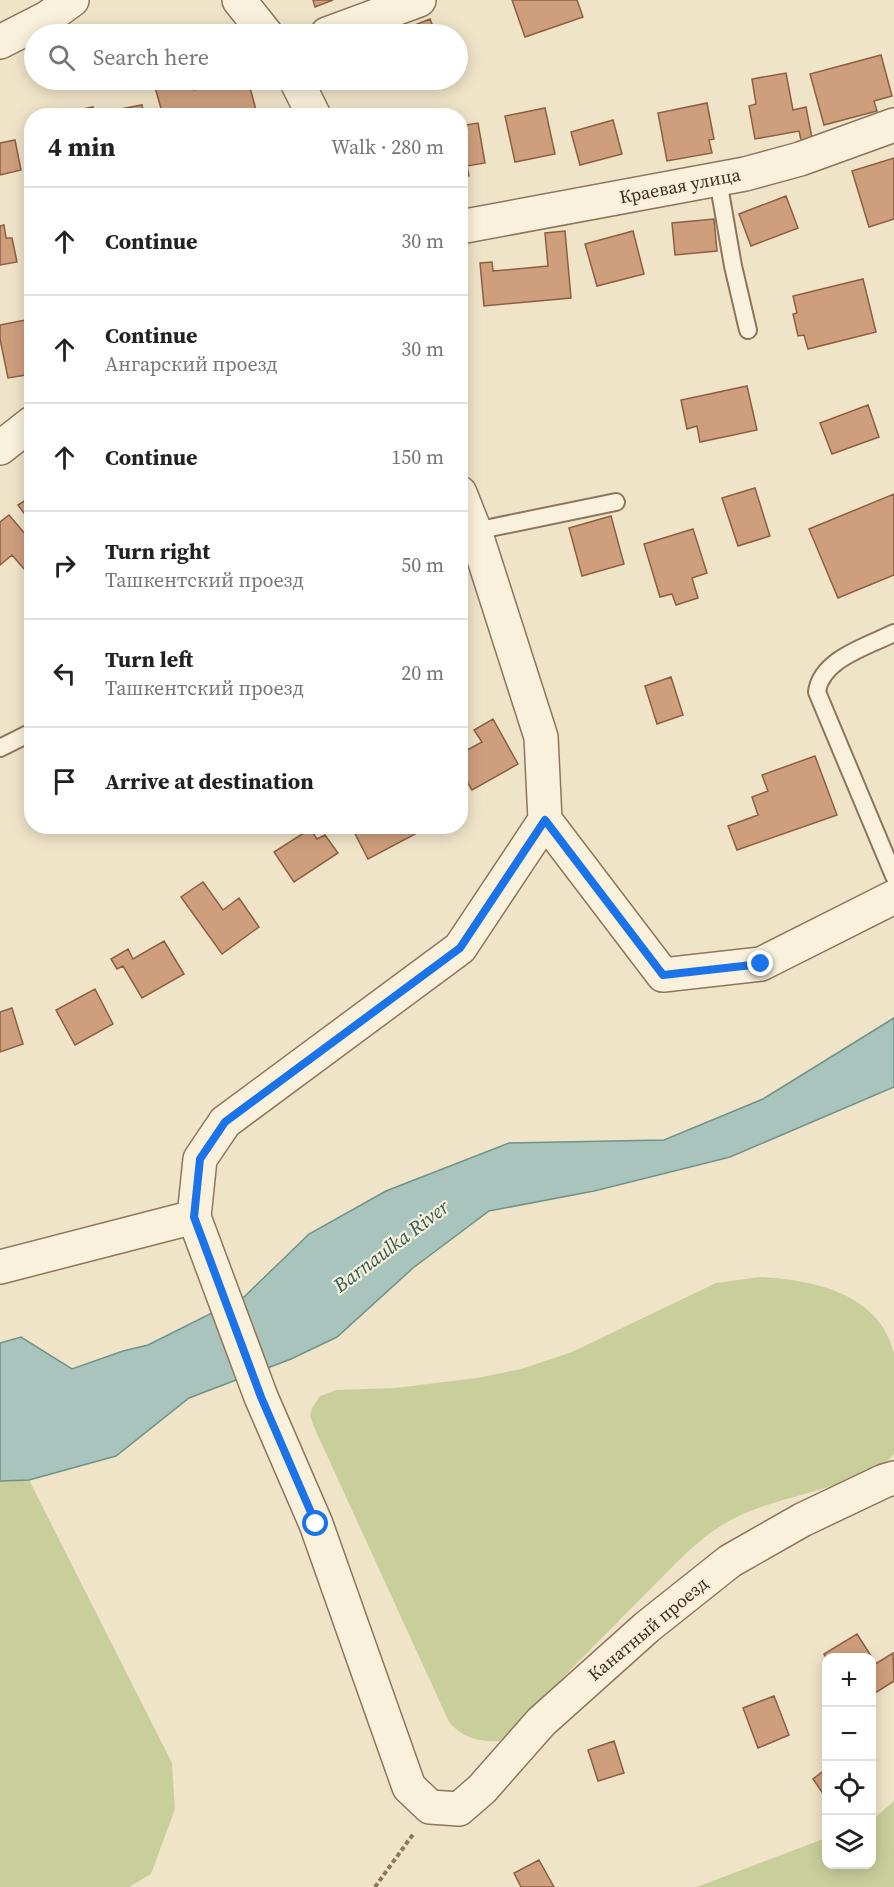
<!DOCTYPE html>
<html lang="en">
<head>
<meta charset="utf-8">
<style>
  body { margin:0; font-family:"Source Serif 4",serif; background:#f2f2f2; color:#222 }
  .controls { position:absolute; right:18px; bottom:18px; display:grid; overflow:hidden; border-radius:12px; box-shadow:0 3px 15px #0003 }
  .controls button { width:54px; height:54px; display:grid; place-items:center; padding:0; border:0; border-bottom:2px solid #e0e0e0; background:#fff; color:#222; font:30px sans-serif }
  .stop { position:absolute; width:18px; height:18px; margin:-14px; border:4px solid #1a73e8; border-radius:50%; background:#fff }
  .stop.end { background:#1a73e8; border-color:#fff; box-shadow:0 2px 6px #0008 }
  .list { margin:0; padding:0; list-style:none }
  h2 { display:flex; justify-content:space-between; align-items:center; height:78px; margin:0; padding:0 24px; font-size:26px }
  h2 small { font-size:20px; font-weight:400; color:#767676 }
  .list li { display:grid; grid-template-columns:39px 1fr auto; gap:18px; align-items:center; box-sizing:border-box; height:108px; padding:0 24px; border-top:2px solid #e0e0e0 }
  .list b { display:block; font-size:22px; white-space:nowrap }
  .list p { margin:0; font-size:20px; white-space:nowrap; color:#767676 }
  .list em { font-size:20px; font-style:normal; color:#767676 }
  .icon { flex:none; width:33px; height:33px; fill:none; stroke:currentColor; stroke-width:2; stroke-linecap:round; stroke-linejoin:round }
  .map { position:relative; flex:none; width:894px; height:1887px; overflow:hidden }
  .search { position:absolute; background:#fff; box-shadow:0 3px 15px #0003; left:24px; top:24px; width:444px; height:66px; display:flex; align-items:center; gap:15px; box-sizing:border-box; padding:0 21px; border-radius:33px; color:#767676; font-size:22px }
  .panel { position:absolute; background:#fff; box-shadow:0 3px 15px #0003; left:24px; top:108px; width:444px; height:726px; border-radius:24px }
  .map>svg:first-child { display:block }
</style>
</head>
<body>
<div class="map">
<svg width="894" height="1887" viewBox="0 0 894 1887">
  <rect width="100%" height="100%" fill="#f0e4c8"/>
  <path fill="#c9cf9b" d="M760,1277C813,1280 879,1293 894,1353C894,1363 894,1375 894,1385C894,1408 894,1431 894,1454C874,1481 787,1496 753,1510C721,1522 701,1539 677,1562L500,1741C480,1742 462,1738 449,1722L314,1427L310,1416L312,1408L320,1396L336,1390L395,1388L477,1378L521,1369L572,1352L716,1283Z
    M29,1480L172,1763L175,1809L151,1874L129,1887H0V1481Z
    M894,1801V1887H697L826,1838V1864H872V1820Z"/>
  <path fill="#a9c4bc" stroke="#6f938a" stroke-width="1.5" d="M894,1018V1087L730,1157L594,1191L489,1211L413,1268L337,1337L291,1359L189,1398L116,1456L29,1480L0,1481V1343L21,1337L72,1369L123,1351L148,1345L244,1297L309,1234L386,1191L509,1143L664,1140L763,1099Z"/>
  <path fill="#cf9f7d" stroke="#8d5f41" stroke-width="1.5" d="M313,0H333L315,7Z
    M512,0H577L583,17L525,37Z
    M430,19L436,34H392Z
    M881,55L892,96L874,101L877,111L824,125L810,74Z
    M786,73L793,110L806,107L812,138L801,140L799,131L755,139L749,106L756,104L752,79Z
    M153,80H191L194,90L233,80H248L256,110L235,116H173L171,110L162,112Z
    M707,103L714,139L709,140L712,153L667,161L658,113Z
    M142,105L144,116H83L82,109L93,107L94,114Z
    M545,108L555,154L515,162L505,116Z
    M613,120L622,154L580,165L571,132Z
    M478,123L485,163L467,166L469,176L460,178V126Z
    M15,140L21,170L0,175V143Z
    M894,158V219L869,227L852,171Z
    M786,196L798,228L751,246L739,214Z
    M714,219L717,251L675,255L672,223Z
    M4,225L6,238H12L17,262L0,265V226Z
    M565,231L571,298L484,306L480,263L492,262L493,271L548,266L545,233Z
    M633,231L644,274L597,286L585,244Z
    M863,279L876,332L808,349L804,335L798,336L793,314L797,313L793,296Z
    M25,320L32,346V374L8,378L0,339V325Z
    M747,386L757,430L700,442L697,426L687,429L681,400Z
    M868,405L879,437L832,454L820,423Z
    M755,488L770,536L738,546L722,498Z
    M894,494V575L838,598L809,529Z
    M32,496V524L18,505Z
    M9,515L32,542V564L25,570L12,555L0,565V522Z
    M611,516L624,564L582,576L569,528Z
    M693,529L707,573L692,578L698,598L676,605L672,594L660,597L644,544Z
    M671,677L683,715L657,724L645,686Z
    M493,719L518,764L472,790L460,770V754L482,742L474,730Z
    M815,756L837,815L737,850L728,826L758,815L752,797L768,791L762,775Z
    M351,826H416L419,832L368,859Z
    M310,829L317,839L325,835L338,853L294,882L274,852Z
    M203,882L223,910L239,898L259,927L222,954L181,897Z
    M164,941L184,974L142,998L123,966L117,969L111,959L128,949L133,959Z
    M95,989L113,1024L75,1045L56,1010Z
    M12,1008L23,1044L0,1052V1012Z
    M857,1634L873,1659L872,1658H826L824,1654Z
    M893,1653L894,1681L872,1695V1666Z
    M774,1696L789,1735L758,1748L743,1708Z
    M614,1741L624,1773L598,1781L588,1750Z
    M826,1769V1798L813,1779Z
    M539,1860L554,1887H521L514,1873Z"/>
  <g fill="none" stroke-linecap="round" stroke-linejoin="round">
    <g stroke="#8d765c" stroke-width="20">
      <path id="lane" d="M718,180L733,266L748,330
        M475,531L616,502
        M894,633C868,646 821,659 817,692L894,876
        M0,748L32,732"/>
    </g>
    <g stroke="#8d765c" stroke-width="36">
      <path id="street" d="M239,0L266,34
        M327,34L419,0
        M0,42L47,18L72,0
        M296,80L314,116
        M460,227L745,174L800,159L894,125
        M0,448L32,423
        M460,493L475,531L541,737L545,820L460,948L225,1122L200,1159L194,1217L261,1397L316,1524L409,1787L430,1807L459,1809L482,1789L541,1722L647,1627L730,1561L802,1520L884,1481L894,1478
        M545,820L663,975L761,964L894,897
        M0,1267L194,1217"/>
    </g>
    <path stroke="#8d765c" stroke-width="4" stroke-dasharray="4.5 3" stroke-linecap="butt" d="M375,1887L414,1833"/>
    <use href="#lane" stroke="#faf1dc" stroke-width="16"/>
    <use href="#street" stroke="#faf1dc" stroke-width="33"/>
  </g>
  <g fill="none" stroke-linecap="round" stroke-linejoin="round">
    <path stroke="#1a73e8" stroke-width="8" d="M316,1524L261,1397L194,1217L200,1159L225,1122L460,948L545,820L663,975L761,964"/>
  </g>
  <g text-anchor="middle" stroke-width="4.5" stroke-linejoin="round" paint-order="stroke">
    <g font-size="18" fill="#3d2e20" stroke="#f7eed8">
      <text transform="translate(680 186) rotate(-11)" y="6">Краевая улица</text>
      <text transform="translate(648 1629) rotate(-40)" y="6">Канатный проезд</text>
    </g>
    <g font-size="20" font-style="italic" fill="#2f5d5a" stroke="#f7eed8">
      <text transform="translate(391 1246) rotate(-37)" y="7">Barnaulka River</text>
    </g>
  </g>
</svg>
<div class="controls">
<button>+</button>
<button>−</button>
<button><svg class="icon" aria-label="locate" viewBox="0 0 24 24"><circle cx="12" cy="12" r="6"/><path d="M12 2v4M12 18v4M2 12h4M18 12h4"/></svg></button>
<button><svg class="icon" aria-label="layers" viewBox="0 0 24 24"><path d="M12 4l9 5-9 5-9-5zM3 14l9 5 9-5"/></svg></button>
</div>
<div class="stop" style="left:316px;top:1524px"></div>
<div class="stop end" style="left:761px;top:964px"></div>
<div class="search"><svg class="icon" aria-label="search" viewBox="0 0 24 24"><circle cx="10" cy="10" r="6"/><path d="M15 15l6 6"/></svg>Search here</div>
<section class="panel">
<h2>4 min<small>Walk · 280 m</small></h2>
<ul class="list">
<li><svg class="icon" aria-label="ahead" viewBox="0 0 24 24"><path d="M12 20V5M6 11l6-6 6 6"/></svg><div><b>Continue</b></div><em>30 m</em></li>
<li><svg class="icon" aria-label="ahead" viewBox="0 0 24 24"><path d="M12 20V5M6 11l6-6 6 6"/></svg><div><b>Continue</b><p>Ангарский проезд</p></div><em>30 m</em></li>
<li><svg class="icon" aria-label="ahead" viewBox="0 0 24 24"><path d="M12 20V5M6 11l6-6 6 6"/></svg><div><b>Continue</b></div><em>150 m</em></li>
<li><svg class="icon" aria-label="right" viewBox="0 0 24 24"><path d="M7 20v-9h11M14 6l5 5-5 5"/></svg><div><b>Turn right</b><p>Ташкентский проезд</p></div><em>50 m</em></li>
<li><svg class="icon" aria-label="left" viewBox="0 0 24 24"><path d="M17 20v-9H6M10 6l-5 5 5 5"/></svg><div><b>Turn left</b><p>Ташкентский проезд</p></div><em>20 m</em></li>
<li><svg class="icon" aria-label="arrive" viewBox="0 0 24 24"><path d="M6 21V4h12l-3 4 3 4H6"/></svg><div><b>Arrive at destination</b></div></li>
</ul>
</section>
</div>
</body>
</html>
